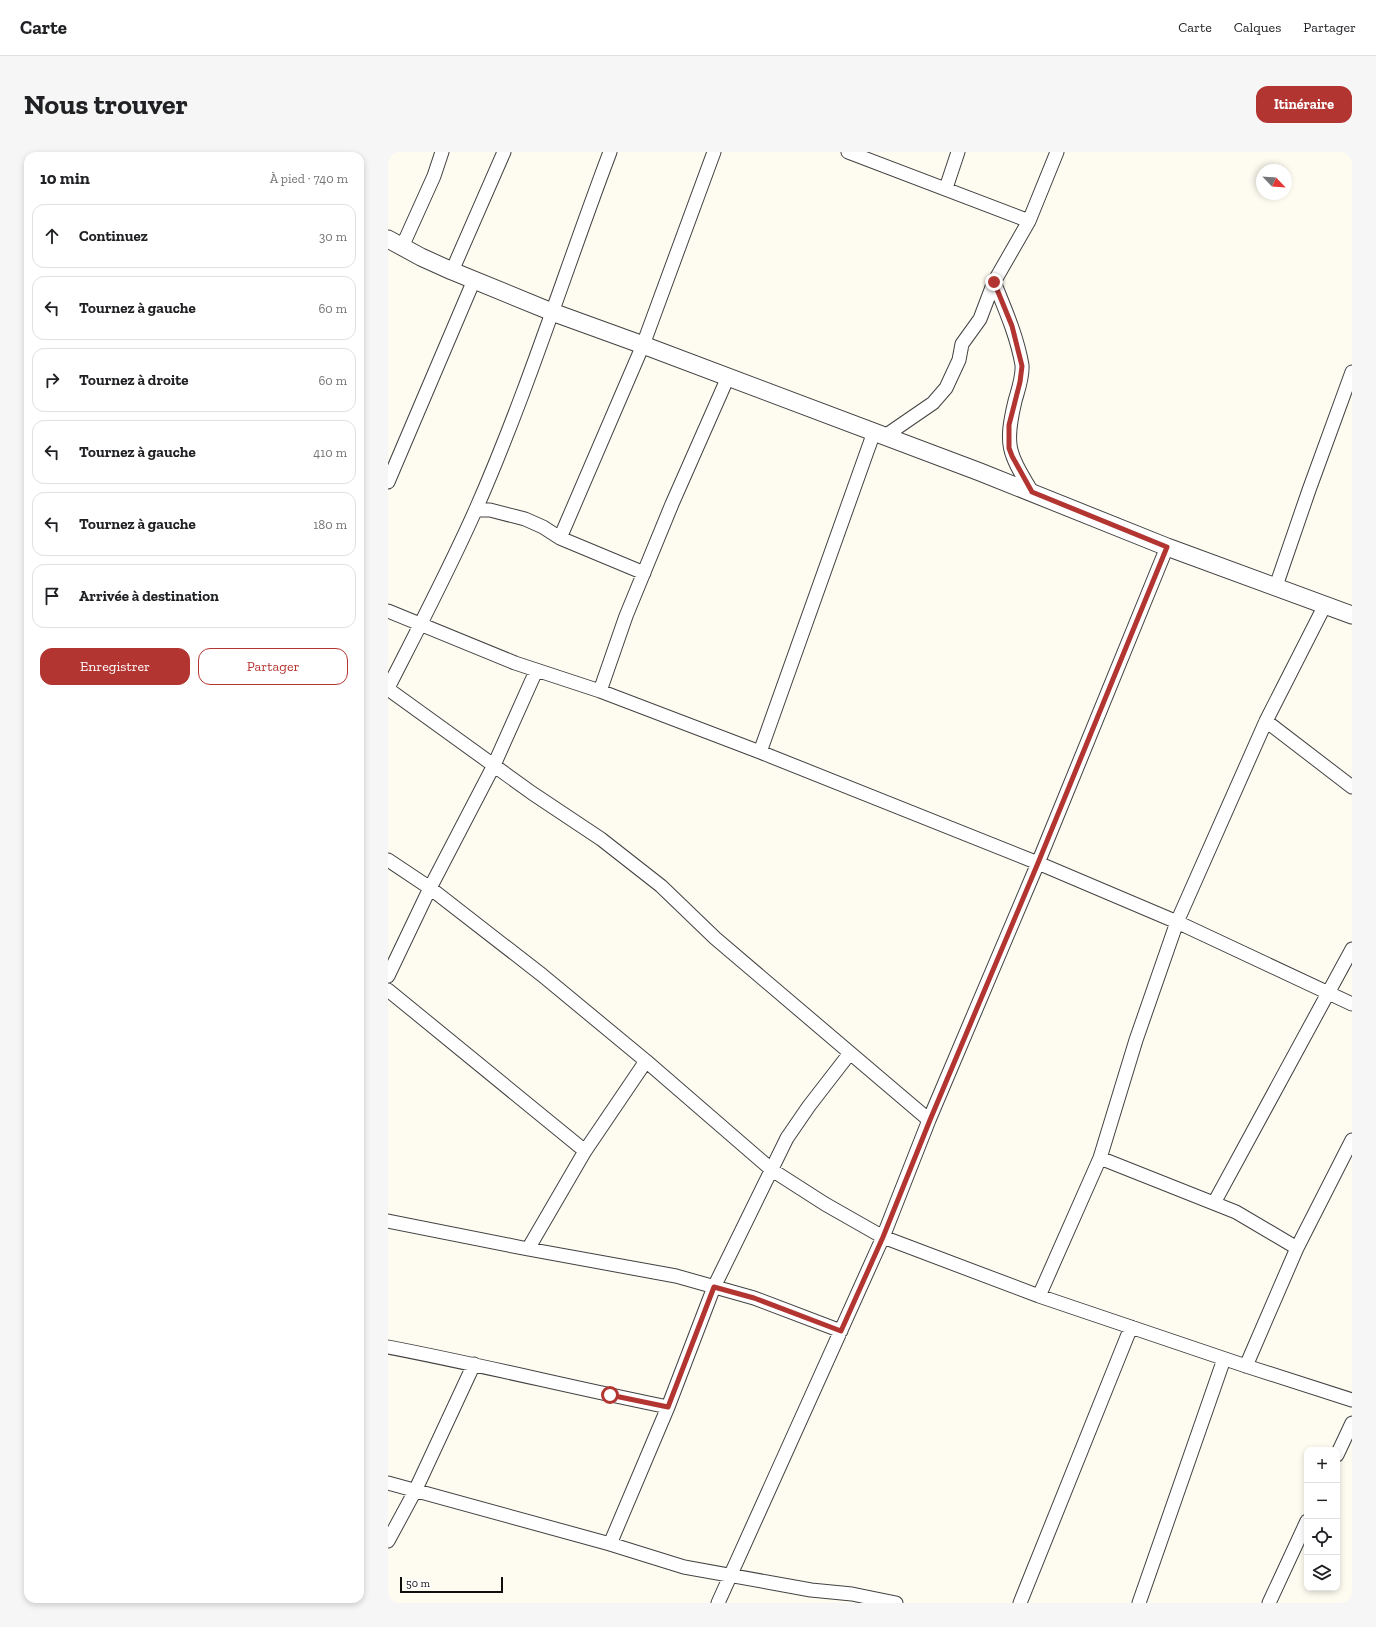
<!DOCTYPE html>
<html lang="fr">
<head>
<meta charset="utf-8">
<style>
  body { margin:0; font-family:"Zilla Slab",serif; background:#f6f6f6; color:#202124 }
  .controls { position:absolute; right:12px; bottom:12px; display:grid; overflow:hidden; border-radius:8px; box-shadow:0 2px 6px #0003 }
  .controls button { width:36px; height:36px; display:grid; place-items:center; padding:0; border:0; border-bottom:1px solid #e0e0e0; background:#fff; color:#202124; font:20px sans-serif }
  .compass { position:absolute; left:868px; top:12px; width:36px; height:36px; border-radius:50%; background:#fff; box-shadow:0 2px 6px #0003; rotate:115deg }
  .scale { position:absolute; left:12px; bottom:10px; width:103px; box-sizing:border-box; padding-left:4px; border:2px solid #0f0f0f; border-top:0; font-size:11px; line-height:14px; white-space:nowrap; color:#0f0f0f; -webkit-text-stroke:3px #fff; paint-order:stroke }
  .stop { position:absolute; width:12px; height:12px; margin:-9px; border:3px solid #b33532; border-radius:50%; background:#fff }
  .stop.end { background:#b33532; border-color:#fff; box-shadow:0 1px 4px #0008 }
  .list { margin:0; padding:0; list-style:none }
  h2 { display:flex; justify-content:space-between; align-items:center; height:52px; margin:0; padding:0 16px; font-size:17px }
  h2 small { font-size:13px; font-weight:400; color:#757577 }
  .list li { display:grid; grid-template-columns:26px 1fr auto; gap:12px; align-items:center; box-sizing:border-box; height:64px; margin:0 8px 8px; padding:0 8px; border:1px solid #e0e0e0; border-radius:12px }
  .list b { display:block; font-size:15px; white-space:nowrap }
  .list em { font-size:13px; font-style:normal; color:#757577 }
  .actions { display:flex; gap:8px; padding:12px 16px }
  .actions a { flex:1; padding:9px 0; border:1px solid #b33532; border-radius:12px; text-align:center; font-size:14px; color:#b33532 }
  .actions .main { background:#b33532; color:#fff }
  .icon { flex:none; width:22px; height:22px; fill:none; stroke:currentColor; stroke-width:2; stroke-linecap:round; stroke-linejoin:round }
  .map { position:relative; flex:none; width:964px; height:1451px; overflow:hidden; border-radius:12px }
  header { display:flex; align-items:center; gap:24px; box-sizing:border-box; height:56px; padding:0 20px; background:#fff; border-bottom:1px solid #e0e0e0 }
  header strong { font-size:19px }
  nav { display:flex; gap:22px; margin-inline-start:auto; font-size:14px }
  .intro { display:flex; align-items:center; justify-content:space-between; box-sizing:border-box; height:96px; padding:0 24px }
  h1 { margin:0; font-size:28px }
  .button { padding:10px 18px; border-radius:12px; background:#b33532; color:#fff; font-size:14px; font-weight:700 }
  main { display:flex; gap:24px; padding:0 24px }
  aside { flex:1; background:#fff; border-radius:12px; box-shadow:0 2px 6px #0003 }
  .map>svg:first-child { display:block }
</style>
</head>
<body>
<header>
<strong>Carte</strong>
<nav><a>Carte</a><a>Calques</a><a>Partager</a></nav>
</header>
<div class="intro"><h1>Nous trouver</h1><a class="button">Itinéraire</a></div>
<main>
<aside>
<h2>10 min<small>À pied · 740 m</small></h2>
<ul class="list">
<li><svg class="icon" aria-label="ahead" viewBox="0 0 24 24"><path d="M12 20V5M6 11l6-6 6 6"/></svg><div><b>Continuez</b></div><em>30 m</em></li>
<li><svg class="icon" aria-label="left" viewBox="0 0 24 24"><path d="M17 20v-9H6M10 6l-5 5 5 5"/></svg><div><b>Tournez à gauche</b></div><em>60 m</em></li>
<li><svg class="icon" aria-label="right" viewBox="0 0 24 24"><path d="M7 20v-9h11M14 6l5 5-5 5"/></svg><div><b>Tournez à droite</b></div><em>60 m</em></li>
<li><svg class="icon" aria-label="left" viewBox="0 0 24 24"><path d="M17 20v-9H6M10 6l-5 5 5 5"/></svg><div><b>Tournez à gauche</b></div><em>410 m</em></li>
<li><svg class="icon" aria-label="left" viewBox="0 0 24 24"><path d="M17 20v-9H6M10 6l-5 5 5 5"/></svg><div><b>Tournez à gauche</b></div><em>180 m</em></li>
<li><svg class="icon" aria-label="arrive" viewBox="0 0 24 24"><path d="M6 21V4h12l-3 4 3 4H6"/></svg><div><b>Arrivée à destination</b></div></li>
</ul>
<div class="actions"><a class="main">Enregistrer</a><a>Partager</a></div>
</aside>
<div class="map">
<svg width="964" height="1451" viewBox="0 0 964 1451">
  <rect width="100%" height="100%" fill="#fefcf1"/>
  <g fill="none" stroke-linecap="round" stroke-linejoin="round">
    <g stroke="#424242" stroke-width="15">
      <path id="minor" d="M460,0L641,69
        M558,36L570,0
        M14,95L46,24L54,0
        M64,119L116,0
        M497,284L545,251L558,236L571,208L574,192L592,167L606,130
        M0,330L86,128
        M644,340C621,301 616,295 627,249C630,238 635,225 634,213C629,184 617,157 606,130L641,69L669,0
        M88,358H102L137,367L155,375L172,386L256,421
        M172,386L255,193L326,0
        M888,434L921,338L964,220
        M0,459L127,511L212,539L372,600L650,711L789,770L964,852
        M0,536C30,477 61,418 88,357C139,241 177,119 222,0
        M0,537L144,641L213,687L273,734L327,786L541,968
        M212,539L238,464L284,352L340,225
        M878,569L964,635
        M372,600L486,280
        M0,708L42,736L154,823L258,909L384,1018L437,1052L495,1085L651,1144L858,1214L964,1248
        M0,824L42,736L106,613L148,519
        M0,838L197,999L140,1097
        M197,999L258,909
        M712,1006L848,1060L909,1096
        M826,1051L964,797
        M0,1069L140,1097L288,1124L366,1146L453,1179
        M651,1144L712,1006L748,888L789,770L878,569L937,453
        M0,1195C94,1213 186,1236 280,1255
        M858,1214L909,1096L964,988
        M949,1303L964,1271
        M0,1331L222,1392L296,1415L423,1438L464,1442L508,1451
        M0,1389L27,1339L86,1212
        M222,1392L280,1255L326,1135L399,986L421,954L462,901
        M330,1451L495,1085L541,968L650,711L779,395
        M632,1451L743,1175
        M751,1451L836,1207
        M881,1451L919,1369"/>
    </g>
    <g stroke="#424242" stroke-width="19">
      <path id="tertiary" d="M0,87L33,105L64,119L164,160L255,193L592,320L779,395L964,463"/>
    </g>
    <use href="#minor" stroke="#fff" stroke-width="13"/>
    <use href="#tertiary" stroke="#fff" stroke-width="17"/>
  </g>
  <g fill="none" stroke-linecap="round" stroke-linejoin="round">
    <path stroke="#b33532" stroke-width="5" d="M222,1243L280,1255L326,1135L366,1146L453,1179L495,1085L542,968L650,711L779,395L644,340L624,304L621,296V273L632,230L634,214L624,174L606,130"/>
  </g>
</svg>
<div class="controls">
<button>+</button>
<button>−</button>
<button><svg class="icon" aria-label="locate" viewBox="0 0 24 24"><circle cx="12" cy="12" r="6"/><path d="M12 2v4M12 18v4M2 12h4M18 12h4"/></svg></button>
<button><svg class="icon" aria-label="layers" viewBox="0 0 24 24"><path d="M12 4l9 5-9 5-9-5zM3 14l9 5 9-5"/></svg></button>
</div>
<svg class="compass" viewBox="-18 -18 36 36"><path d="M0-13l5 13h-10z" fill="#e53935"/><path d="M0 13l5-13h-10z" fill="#757577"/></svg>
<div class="scale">50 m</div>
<div class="stop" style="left:222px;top:1243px"></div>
<div class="stop end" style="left:606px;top:130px"></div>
</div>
</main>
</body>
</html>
